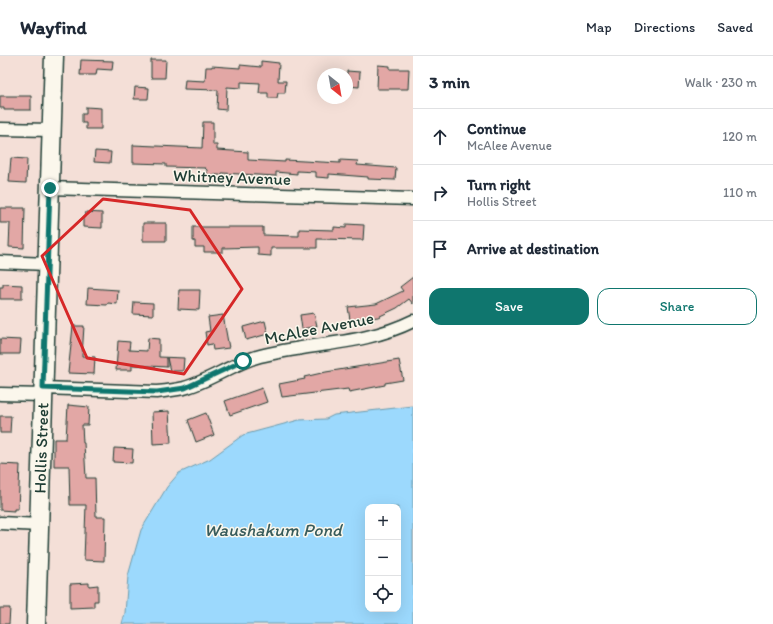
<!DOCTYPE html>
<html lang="en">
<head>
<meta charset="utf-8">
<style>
  body { margin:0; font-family:Itim,sans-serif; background:#f2f2f3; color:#1f2937 }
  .controls { position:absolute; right:12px; bottom:12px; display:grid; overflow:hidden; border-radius:8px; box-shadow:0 4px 16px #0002 }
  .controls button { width:36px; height:36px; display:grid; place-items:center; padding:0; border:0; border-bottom:1px solid #e0e1e3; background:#fff; color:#1f2937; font:20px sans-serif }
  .compass { position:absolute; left:317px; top:12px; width:36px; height:36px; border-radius:50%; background:#fff; box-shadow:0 4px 16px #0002; rotate:149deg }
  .stop { position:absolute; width:12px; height:12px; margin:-9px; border:3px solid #0f766e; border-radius:50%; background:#fff }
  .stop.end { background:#0f766e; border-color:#fff; box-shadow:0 1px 4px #0008 }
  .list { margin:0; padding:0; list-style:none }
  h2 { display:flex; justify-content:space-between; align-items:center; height:52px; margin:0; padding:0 16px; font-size:17px }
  h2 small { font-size:13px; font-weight:400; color:#747a83 }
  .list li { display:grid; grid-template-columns:26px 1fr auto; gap:12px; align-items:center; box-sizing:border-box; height:56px; padding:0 16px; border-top:1px solid #e0e1e3 }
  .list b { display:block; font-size:15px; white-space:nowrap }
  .list p { margin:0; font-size:13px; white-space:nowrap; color:#747a83 }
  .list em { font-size:13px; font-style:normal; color:#747a83 }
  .actions { display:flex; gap:8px; padding:12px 16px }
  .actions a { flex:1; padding:9px 0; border:1px solid #0f766e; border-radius:12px; text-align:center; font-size:14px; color:#0f766e }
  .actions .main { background:#0f766e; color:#fff }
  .icon { flex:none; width:22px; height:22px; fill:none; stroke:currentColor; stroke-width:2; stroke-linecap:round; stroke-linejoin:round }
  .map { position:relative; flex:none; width:413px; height:568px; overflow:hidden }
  header { display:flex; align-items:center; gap:24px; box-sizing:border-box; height:56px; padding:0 20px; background:#fff; border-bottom:1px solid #e0e1e3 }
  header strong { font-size:19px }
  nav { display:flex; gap:22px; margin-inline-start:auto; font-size:14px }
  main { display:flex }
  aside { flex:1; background:#fff }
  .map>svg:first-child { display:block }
</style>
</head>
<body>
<header>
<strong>Wayfind</strong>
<nav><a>Map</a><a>Directions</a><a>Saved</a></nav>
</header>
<main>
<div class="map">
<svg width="413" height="568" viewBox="0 0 413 568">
  <rect width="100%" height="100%" fill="#f4dfd7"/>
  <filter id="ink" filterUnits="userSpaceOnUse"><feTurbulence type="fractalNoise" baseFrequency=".025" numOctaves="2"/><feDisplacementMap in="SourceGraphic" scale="8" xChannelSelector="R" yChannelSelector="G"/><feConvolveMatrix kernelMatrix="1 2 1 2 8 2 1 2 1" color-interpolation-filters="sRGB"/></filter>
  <g filter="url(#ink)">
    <path fill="#9cd9fd" stroke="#6a9bad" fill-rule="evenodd" d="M413,350V568H122L125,557L128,520L141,474L167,431L179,417L210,403L243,379L299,364L326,363L334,359ZM368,451H398V553H368Z"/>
    <path fill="#e2a7a5" stroke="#1f3d34" d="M81,4L113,5L112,14L97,13L96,19H80Z
      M151,4H166L165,22H151Z
      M261,5L279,7L278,25H286L285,37H278L277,42H268V37H259L260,27L241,26V32L227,31L226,54L217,53L218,34L184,33L185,24L205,25L206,11H212V10L240,12V9L261,11Z
      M378,9L390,10V13H409L408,33H377Z
      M347,15L360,16L359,31L347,30Z
      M135,31L149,32L148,43H134Z
      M0,40H31V54H4V52H0Z
      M86,51L101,52V73H86V67H82V58H86Z
      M203,66H213V89H217V94L248,96V104L285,106V104L340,107V104L358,105L357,109L396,112L395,124L368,123V121L329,118V122L316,121V116L297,115V118L276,116V120L222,117V119H207V114L205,112L166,111V108L133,107V89L202,92Z
      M95,95L111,96L110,107L94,106Z
      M11,102L27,103L26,127L9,126Z
      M0,152H25L24,192L9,191L10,167H0Z
      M86,156L102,157V172L83,171V161H85Z
      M143,167H166V185H143Z
      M346,168L364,169L363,184L317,183V192H271V200L258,199V191L223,192V196H204V191H195V185H193V171H263V179L299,180V173L334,174V171L346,172Z
      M413,221V248L409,243L397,252L378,261L350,264L348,251L376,248L403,235L400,231Z
      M3,228L22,229V243H0V231H3Z
      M88,232L118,234L117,248L108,247L107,249L87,248Z
      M179,234H200L199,254L178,253Z
      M134,246L153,247V259L133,258Z
      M314,257L317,270L302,273L300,259Z
      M223,259L229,292L213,294L212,288L207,289L205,276L210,275L208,261Z
      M265,265L268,278L246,284L243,271Z
      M73,270H84L82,300L95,301L94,318L68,317Z
      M148,282L159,283V301L184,302L183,315H170L167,302V311L132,309V314H116L118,285L130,286L129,294L147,295Z
      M0,283L21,284L20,298H0Z
      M399,304L403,324L385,327V329L349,336L348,333L282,341L279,328L305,323L304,321L326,316Z
      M262,332L267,346L230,359L225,345Z
      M68,349L89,351L88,369H82L83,387H84L86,422H95L96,461H105L104,505L84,504L86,449H70L69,410H54V383H66Z
      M169,355L171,387L153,388L152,356Z
      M206,357L214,379L196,386L188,364Z
      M0,360H11L10,377H0Z
      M114,392L133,393L132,407L113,406Z
      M0,408L20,409L18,453H14V455L0,454Z
      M89,527V530L98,529V545H94V551L70,552V528Z
      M0,552H10L9,568H0Z"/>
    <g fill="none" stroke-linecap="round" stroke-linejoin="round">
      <g stroke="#1f3d34" stroke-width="15">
        <path id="minor" d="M0,73L51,74
          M49,132L413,143
          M0,206L47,208
          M43,332L157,336C166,335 175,334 184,332C210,325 233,307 260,300C311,287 365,289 413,265
          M0,338L43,339
          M0,467L39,469"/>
      </g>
      <g stroke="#1f3d34" stroke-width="21">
        <path id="primary" d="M36,568L54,0"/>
      </g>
      <use href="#minor" stroke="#fbf7ec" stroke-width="12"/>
      <use href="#primary" stroke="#fbf7ec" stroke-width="18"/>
    </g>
  </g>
  <g fill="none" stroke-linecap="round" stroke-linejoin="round" filter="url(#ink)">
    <path stroke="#0f766e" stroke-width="5" d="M50,132L43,332L157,336L185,332L243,305"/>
  </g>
  <path fill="none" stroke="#d62828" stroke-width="3" stroke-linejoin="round" d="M103,143L190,154L242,233L184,318L87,302L42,200Z"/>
  <g text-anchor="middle" stroke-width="3" stroke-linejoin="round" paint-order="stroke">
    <g font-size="17" fill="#1f3d34" stroke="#fbf7ec">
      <text transform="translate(232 121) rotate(2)" y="6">Whitney Avenue</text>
      <text transform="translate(319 272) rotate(-11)" y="6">McAlee Avenue</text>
      <text transform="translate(41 392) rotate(-88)" y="6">Hollis Street</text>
    </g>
    <g font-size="18" font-style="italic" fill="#385c5c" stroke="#fbf7ec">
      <text x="273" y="480">Waushakum Pond</text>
    </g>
  </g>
</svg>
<div class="controls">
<button>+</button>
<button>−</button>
<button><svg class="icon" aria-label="locate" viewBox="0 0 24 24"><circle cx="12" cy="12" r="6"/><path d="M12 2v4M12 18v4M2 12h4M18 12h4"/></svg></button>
</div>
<svg class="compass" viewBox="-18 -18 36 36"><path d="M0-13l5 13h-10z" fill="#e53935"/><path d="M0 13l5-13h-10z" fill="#747a83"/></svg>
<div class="stop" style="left:243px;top:305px"></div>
<div class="stop end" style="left:50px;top:132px"></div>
</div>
<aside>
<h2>3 min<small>Walk · 230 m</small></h2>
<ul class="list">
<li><svg class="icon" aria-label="ahead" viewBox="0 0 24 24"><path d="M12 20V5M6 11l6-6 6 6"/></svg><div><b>Continue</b><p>McAlee Avenue</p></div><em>120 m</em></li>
<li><svg class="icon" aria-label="right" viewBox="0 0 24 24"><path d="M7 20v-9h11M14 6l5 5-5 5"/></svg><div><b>Turn right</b><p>Hollis Street</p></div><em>110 m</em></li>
<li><svg class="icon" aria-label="arrive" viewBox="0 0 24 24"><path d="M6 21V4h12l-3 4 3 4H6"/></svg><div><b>Arrive at destination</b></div></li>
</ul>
<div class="actions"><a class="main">Save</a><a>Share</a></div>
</aside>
</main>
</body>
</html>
